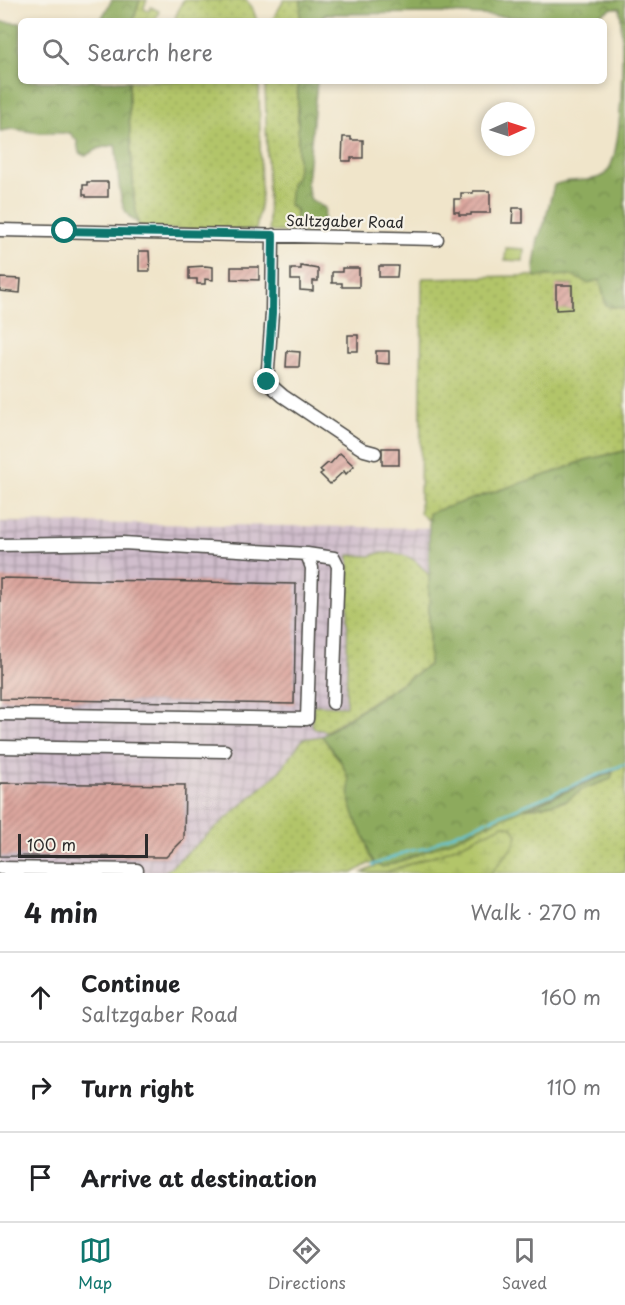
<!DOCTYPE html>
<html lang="en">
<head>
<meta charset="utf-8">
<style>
  body { margin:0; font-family:"Playpen Sans",sans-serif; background:#f6f6f6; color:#202124 }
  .compass { position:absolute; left:481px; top:102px; width:54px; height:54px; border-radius:50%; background:#fff; box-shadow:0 3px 9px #0003; rotate:87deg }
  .scale { position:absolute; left:18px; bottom:15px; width:130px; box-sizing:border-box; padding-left:6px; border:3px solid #2b2b2b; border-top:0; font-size:16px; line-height:21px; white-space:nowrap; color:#2b2b2b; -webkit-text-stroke:4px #f7f3e8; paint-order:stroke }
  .stop { position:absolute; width:18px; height:18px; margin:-14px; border:4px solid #0f766e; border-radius:50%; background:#fff }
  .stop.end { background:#0f766e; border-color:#fff; box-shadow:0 2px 6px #0008 }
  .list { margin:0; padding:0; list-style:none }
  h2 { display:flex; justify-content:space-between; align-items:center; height:78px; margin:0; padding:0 24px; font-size:26px }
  h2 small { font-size:20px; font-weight:400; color:#757577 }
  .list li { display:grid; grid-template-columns:39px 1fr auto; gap:18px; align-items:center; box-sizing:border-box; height:90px; padding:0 24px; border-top:2px solid #e0e0e0 }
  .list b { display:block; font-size:22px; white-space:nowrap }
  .list p { margin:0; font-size:20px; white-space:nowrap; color:#757577 }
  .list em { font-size:20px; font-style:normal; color:#757577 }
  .icon { flex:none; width:33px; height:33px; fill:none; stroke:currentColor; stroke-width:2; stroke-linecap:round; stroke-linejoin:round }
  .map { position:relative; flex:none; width:625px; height:873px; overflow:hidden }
  .search { position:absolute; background:#fff; box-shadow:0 3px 9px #0003; left:18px; right:18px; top:18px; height:66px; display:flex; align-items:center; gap:15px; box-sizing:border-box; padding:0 21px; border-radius:9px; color:#757577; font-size:22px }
  .sheet { height:348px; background:#fff }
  nav { display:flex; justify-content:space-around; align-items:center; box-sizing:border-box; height:84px; border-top:2px solid #e0e0e0; background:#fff; font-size:16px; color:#757577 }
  nav a { display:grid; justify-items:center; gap:3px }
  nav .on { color:#0f766e }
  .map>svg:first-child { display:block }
</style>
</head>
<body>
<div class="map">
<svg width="625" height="873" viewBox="0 0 625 873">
  <defs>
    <pattern id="industrial-grid" width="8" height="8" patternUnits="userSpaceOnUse" patternTransform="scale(1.5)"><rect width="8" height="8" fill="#d0bdcc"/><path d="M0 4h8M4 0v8" fill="none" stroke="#a99aa6"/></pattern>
    <pattern id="grass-dots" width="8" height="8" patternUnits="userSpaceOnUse" patternTransform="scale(1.5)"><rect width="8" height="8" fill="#b2c569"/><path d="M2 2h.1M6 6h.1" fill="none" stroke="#99a95b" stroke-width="1.8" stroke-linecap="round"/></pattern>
    <pattern id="forest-crowns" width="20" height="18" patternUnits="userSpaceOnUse" patternTransform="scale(1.5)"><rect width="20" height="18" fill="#8daa5d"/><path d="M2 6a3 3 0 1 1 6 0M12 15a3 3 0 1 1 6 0" fill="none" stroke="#738b4d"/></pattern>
    <pattern id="wetland-marsh" width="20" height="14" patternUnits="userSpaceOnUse" patternTransform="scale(1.5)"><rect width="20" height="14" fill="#b2c569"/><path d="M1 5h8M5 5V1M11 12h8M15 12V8" fill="none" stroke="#99a95b"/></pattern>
    <pattern id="building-hatch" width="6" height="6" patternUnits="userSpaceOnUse" patternTransform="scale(1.5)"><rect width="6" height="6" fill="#dca69e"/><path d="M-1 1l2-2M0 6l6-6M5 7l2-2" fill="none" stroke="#b38781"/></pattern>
  </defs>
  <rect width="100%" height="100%" fill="#f7f3e8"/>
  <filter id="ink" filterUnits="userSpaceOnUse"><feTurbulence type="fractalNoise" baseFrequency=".0167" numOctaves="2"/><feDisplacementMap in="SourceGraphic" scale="12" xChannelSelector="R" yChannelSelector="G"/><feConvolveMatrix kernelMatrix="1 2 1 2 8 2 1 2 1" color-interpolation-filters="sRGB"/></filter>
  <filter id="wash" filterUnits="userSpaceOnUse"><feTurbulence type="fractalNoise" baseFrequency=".008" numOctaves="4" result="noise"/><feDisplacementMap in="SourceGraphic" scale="24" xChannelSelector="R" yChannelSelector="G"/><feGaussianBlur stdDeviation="1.35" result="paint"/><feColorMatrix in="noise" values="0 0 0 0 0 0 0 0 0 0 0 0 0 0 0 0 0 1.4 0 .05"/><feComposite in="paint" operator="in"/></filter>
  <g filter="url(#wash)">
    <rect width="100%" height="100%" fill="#f0e5ca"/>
    <path fill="url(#industrial-grid)" d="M0,522L429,528V665L322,736L303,739L278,773L164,873H0Z"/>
    <path fill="url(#grass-dots)" stroke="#6e784a" stroke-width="1.5" fill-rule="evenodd" d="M140,0H147L144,7L145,10L149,11L151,7L159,11L156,19L133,21Z
      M183,0H246L252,7L257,21H177L175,18Z
      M284,0H301L300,21H272Z
      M129,81H259L261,200L256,230L138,229L134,199L129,116Z
      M265,81H298V168C296,181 290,192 289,205L296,211V217L308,228H323L320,232H272L269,230Z
      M562,275L600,280L606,306L625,308V451L585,460L558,471L429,513V521L420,513L422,280L423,278ZM557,285H572V309H557Z
      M379,553C403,552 415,556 429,576V665L327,731L315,729L312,724L313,705L346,706L349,555L371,556Z
      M322,736L341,762L349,779L350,803L365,838L370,856L375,864H368L353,873H164L278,773L303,739Z
      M625,765V873H491L514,845L517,835L504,825L442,853L384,873H362L376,865L385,864L495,820ZM613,772L611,779L583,789L566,801L534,808L528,807L583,783Z"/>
    <path fill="url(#forest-crowns)" stroke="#5c6a44" stroke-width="1.5" d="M112,0H140L133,21H100Z
      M301,0H625V308L606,306L600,280L588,283L570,275L535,277L534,265L538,239L544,224L554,185C569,177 589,184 604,175C625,161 623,35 620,8H613L594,17L560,20L448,13L327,14L323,16L321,21H300Z
      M0,22L21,23V81H129V116L134,199L138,222C114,216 120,163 115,145L100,148L85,156L79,153L77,141L70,133H40L12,129L0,131Z
      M298,81H317L307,182C310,203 308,198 325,208L323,228L296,226V211L289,205L291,184L296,177L298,168Z
      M625,451V765L410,858L382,867L375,864L370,856L365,838L358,826L350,803L349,779L341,762L322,736L429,665V513L558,471L585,460Z
      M613,772L611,779L583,789L566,801L525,809Z"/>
    <path fill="url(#wetland-marsh)" stroke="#6e784a" stroke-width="1.5" d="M504,825L512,827L517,835L514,845L491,873H384L442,853Z"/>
    <path fill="#b2c569" stroke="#6e784a" stroke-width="1.5" d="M506,248L524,249L523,261L505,260Z"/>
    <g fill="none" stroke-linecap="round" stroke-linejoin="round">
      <path stroke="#61c8de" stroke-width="2" d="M373,865L409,851L427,848L442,839L625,764"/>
    </g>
    <g id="blocks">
      <path fill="url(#building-hatch)" d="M343,137H351V140H363V158H351V161H342Z
        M87,182H108V197H86V195H83V185H87Z
        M473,191H490V213H471V215H459V212H454V199H461V193H473Z
        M513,208H523V223H512Z
        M139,251H149L150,271H139Z
        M205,266L213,267V280L205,279V284H197V279H189V267Z
        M301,266L318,269V281H313V291L300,290V280H291V269H301Z
        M379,266H398L397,277H379Z
        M231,267H259V280L231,279Z
        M342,268H359V287H342V283H332V272H342Z
        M0,278L21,279L20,293L0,291Z
        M556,285H572V309L556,310Z
        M348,335H358V351H348Z
        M287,351L300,352L299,367H286Z
        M376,351H389V364L376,363Z
        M382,448H399V465H382Z
        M340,453L354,466L346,474L344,471L330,484L320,474L323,472L320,470L328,463L330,464Z
        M0,578L296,584L294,704L0,699Z
        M0,783L185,785L184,839L166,857L0,856Z"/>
    </g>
  </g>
  <g filter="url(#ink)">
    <use href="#blocks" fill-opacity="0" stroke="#494743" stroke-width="1.5"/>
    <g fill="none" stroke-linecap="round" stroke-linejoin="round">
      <g stroke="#494743" stroke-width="15">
        <path id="minor" d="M0,230L437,239
          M273,235L272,313L267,382L283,396L353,443L364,450L375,453
          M0,545L123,543L307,554L312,568L307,719L0,714
          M307,554L334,558L338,566L333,703
          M0,747L225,751
          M0,868L137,870"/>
      </g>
      <use href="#minor" stroke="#fff" stroke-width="12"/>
    </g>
  </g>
  <g fill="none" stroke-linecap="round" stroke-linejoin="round" filter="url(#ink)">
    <path stroke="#0f766e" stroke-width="8" d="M65,231L273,235L272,313L267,382"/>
  </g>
  <g text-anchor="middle" stroke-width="4.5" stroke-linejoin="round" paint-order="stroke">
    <g font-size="15" fill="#2b2b2b" stroke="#f7f3e8">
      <text transform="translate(345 222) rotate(1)" y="5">Saltzgaber Road</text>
    </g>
  </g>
</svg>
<svg class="compass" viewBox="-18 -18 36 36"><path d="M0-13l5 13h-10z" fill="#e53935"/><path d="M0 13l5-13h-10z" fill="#757577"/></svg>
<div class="scale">100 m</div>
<div class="stop" style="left:65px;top:231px"></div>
<div class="stop end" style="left:267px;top:382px"></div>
<div class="search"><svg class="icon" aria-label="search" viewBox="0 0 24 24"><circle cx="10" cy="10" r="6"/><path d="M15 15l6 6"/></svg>Search here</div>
</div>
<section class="sheet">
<h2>4 min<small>Walk · 270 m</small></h2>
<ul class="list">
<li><svg class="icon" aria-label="ahead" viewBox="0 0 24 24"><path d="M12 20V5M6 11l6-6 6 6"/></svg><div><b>Continue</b><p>Saltzgaber Road</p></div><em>160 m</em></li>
<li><svg class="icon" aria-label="right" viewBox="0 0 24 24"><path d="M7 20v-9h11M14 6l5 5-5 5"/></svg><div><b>Turn right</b></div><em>110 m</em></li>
<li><svg class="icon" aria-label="arrive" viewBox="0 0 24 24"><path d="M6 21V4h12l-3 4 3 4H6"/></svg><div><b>Arrive at destination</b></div></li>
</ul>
</section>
<nav>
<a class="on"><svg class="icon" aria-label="map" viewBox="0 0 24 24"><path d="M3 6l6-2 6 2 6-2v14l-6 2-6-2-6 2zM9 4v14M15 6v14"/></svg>Map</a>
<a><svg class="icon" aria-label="directions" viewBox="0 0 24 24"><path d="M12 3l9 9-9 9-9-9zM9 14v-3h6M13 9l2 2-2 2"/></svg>Directions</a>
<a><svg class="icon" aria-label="saved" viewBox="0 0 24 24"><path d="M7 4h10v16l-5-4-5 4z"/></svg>Saved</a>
</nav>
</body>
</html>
